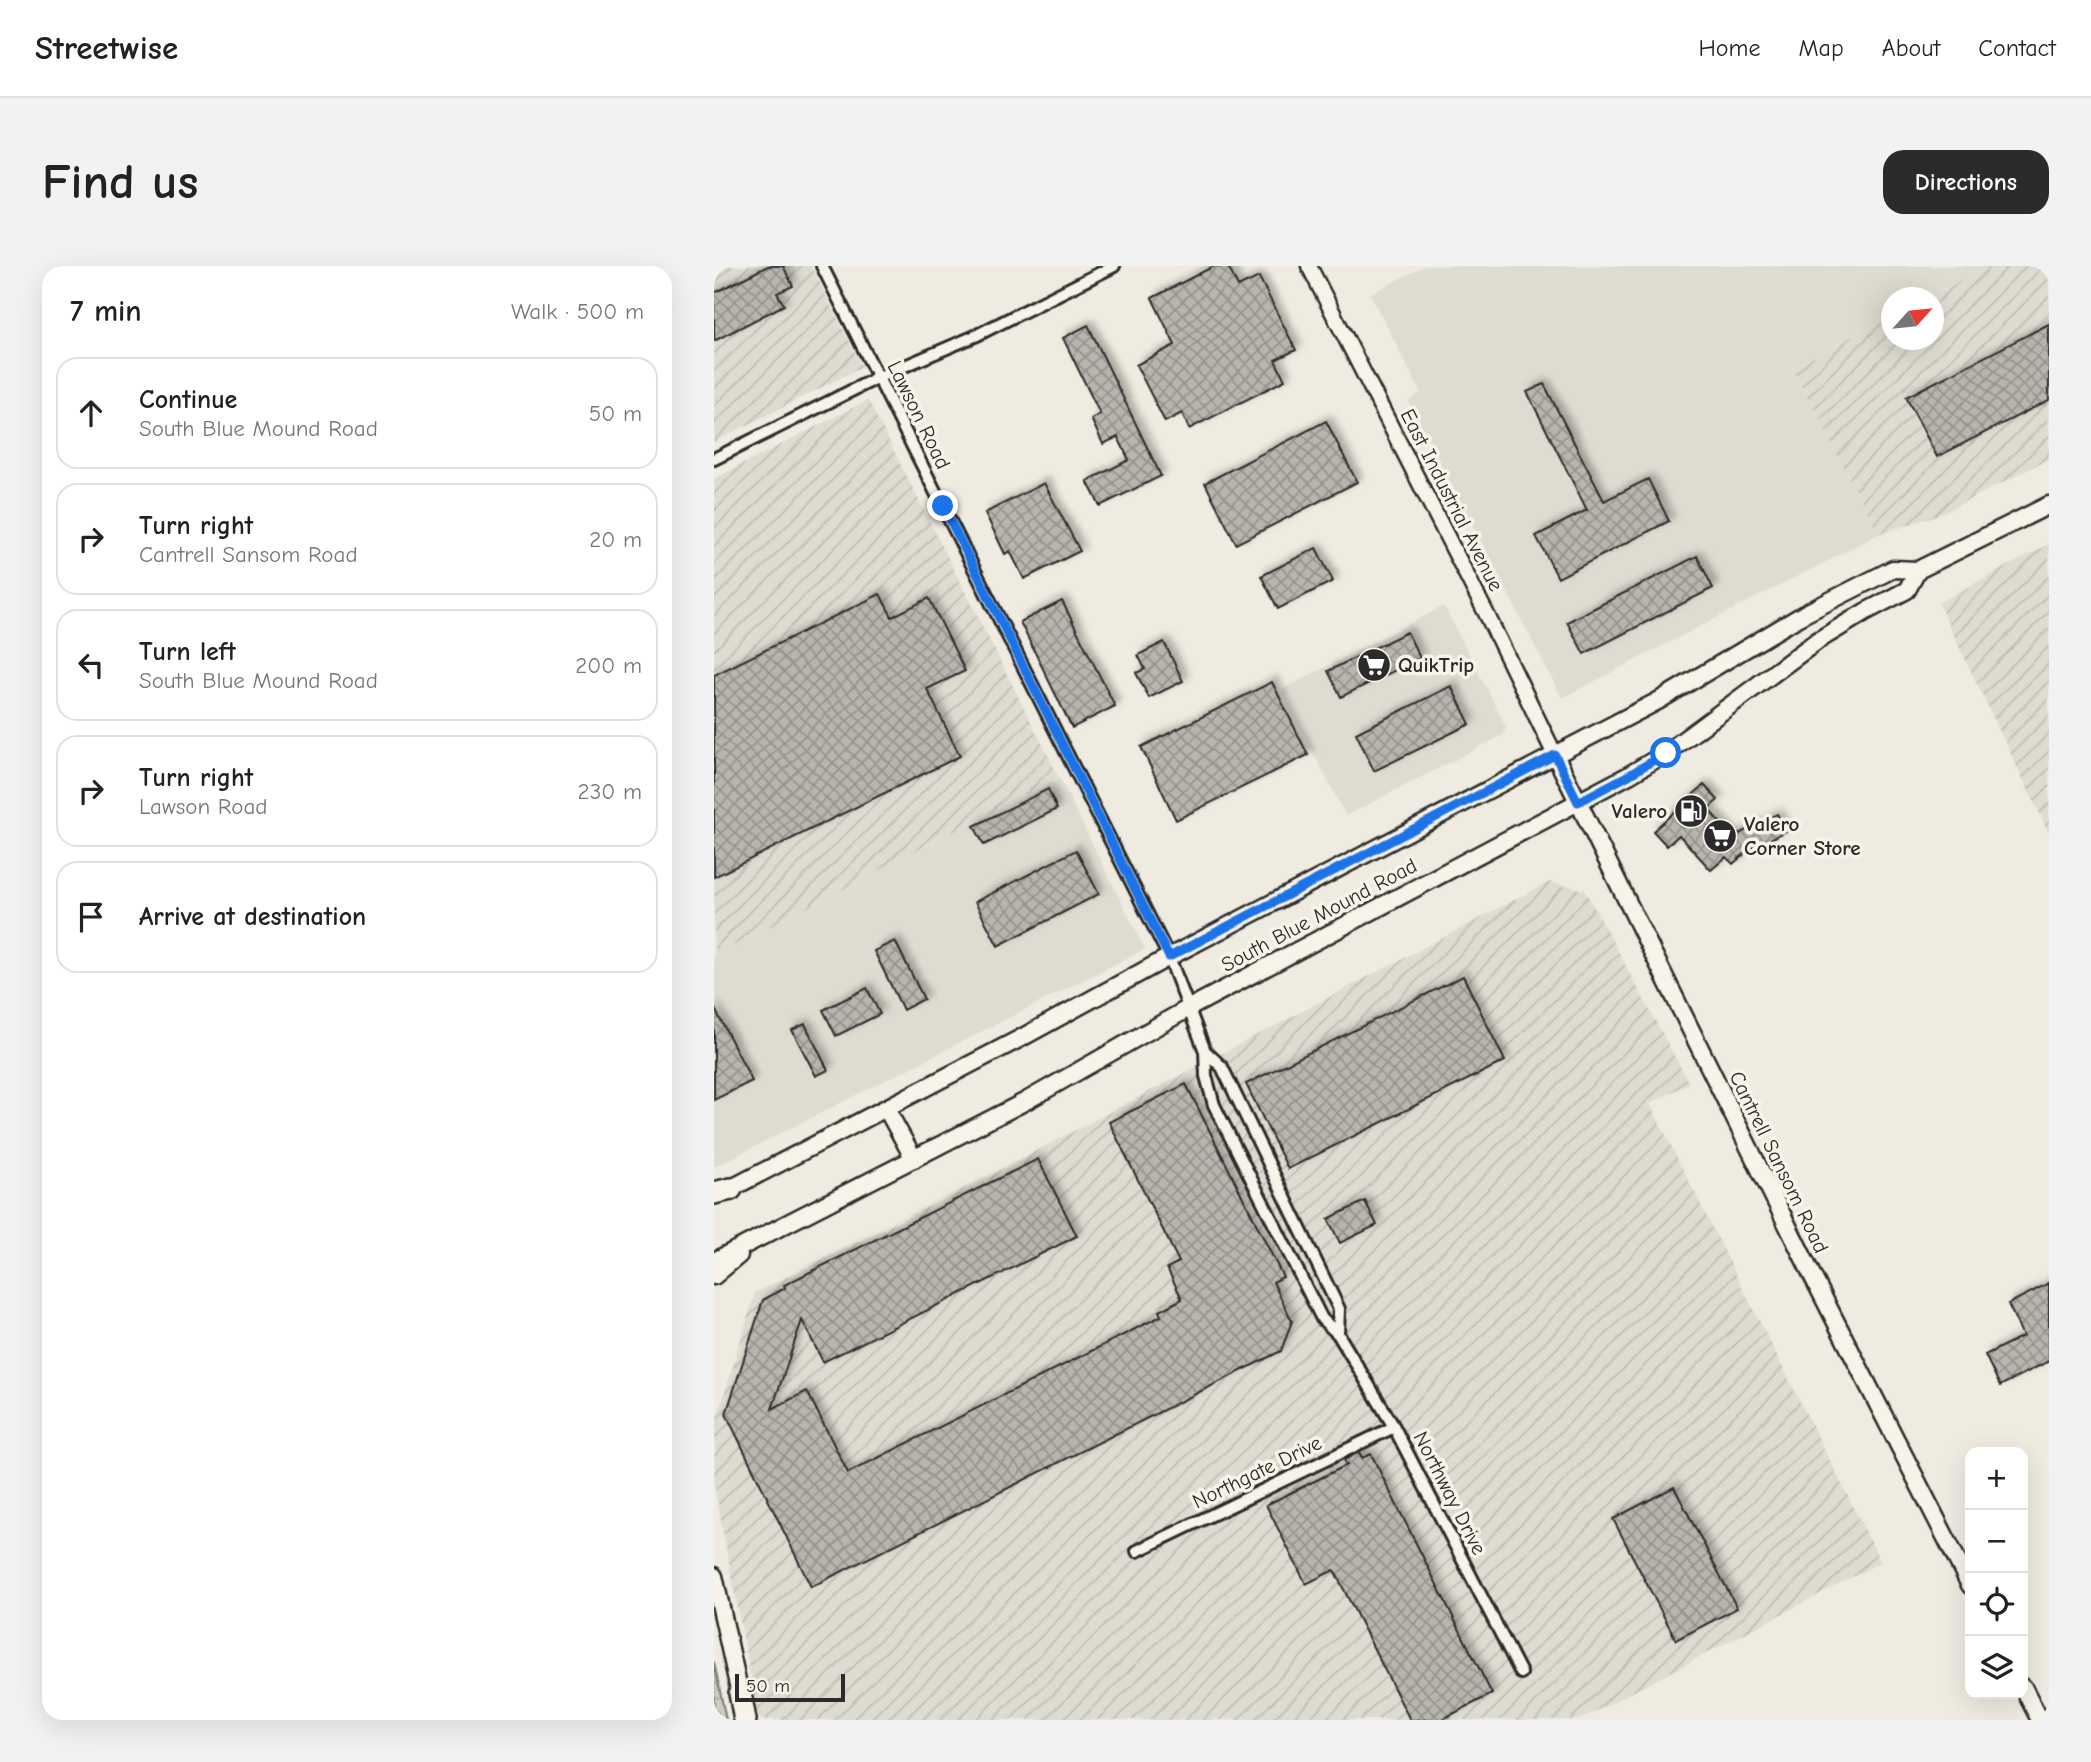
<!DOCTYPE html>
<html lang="en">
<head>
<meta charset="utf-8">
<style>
  body { margin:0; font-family:"Comic Neue",sans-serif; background:#f2f2f2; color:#222 }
  .controls { position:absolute; right:21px; bottom:21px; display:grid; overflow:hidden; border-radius:14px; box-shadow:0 7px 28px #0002 }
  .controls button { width:63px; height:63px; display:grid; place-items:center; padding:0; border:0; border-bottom:2px solid #e0e0e0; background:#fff; color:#222; font:35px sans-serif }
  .compass { position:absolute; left:1167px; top:21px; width:63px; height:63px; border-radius:50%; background:#fff; box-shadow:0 7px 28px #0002; rotate:63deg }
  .scale { position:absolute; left:21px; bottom:18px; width:110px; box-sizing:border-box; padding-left:7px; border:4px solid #2b2b2b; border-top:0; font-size:19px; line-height:24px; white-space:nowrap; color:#2b2b2b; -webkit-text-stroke:5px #f7f3e8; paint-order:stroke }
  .stop { position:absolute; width:21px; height:21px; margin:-16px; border:5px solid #1a73e8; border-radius:50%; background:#fff }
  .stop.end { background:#1a73e8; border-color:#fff; box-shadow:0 2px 7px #0008 }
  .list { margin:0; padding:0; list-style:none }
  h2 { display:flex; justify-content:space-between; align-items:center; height:91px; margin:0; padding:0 28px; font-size:30px }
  h2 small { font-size:23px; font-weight:400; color:#767676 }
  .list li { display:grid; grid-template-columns:46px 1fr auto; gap:21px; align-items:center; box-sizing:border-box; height:112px; margin:0 14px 14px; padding:0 14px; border:2px solid #e0e0e0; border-radius:21px }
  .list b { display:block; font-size:26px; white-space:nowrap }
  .list p { margin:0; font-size:23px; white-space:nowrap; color:#767676 }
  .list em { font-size:23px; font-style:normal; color:#767676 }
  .icon { flex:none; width:38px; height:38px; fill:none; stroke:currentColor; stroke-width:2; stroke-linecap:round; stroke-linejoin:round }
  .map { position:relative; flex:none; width:1335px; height:1454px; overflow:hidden; border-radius:21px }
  header { display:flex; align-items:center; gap:42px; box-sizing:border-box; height:98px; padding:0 35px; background:#fff; border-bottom:2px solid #e0e0e0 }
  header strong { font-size:33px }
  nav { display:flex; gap:38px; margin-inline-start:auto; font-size:24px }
  .intro { display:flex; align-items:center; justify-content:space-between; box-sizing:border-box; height:168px; padding:0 42px }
  h1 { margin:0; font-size:49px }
  .button { padding:18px 32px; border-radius:21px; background:#2b2b2b; color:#fff; font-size:24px; font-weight:700 }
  main { display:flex; gap:42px; padding:0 42px }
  aside { flex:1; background:#fff; border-radius:21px; box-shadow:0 7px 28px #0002 }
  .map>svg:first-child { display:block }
</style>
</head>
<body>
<header>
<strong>Streetwise</strong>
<nav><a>Home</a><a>Map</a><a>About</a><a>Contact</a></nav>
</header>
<div class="intro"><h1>Find us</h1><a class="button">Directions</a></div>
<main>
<aside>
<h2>7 min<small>Walk · 500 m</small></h2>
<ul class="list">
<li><svg class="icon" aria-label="ahead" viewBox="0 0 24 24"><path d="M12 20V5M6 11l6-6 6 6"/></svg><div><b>Continue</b><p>South Blue Mound Road</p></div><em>50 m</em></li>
<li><svg class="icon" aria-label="right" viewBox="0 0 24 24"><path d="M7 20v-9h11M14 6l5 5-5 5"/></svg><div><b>Turn right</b><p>Cantrell Sansom Road</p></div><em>20 m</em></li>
<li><svg class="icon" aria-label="left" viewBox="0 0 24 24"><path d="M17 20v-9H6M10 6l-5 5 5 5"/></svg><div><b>Turn left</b><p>South Blue Mound Road</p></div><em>200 m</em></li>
<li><svg class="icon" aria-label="right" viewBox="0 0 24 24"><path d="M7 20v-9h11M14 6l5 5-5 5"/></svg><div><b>Turn right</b><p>Lawson Road</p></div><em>230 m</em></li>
<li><svg class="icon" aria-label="arrive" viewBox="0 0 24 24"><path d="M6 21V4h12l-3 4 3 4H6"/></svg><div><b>Arrive at destination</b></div></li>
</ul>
</aside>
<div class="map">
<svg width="1335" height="1454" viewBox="0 0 1335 1454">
  <defs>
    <pattern id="industrial-furrows" width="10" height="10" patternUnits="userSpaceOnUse" patternTransform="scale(1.75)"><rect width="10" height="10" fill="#dedbd1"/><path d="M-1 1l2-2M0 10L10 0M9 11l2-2" fill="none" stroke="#bfbcb4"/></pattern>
    <pattern id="grass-dots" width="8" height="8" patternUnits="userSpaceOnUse" patternTransform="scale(1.75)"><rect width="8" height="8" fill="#cfcbc2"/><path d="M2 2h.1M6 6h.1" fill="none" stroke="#b2aea7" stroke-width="1.8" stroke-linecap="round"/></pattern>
    <pattern id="building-cross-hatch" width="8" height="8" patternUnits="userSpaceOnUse" patternTransform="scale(1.75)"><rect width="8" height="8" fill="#b8b5ae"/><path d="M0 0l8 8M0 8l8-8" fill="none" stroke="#96938e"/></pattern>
    <filter id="shadow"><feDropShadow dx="5" dy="-5" stdDeviation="3.5" flood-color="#0004"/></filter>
  </defs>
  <rect width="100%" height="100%" fill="#efebe0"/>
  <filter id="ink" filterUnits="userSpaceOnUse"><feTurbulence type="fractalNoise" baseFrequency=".0143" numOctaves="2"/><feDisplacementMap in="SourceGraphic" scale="14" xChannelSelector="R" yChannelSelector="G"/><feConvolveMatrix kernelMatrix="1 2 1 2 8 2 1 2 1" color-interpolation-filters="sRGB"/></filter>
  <g filter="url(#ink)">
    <path fill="#dedbd1" d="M711,0H1274L1213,31L1178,32L1177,50L1078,102L1165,268L848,432L694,135L707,127L656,28Z
      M730,340L792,460L789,469L632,550L567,424Z
      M345,511L431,683L0,901V690Z"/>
    <path fill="url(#industrial-furrows)" d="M0,0H97L148,101L0,176Z
      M1274,0H1335V193L1225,249L1165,268L1078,102L1177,50L1178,74H1220V32L1213,31Z
      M154,134L345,511L0,690V213Z
      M1335,278V567L1224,337Z
      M835,616L871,624L975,817L936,838L1167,1296L865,1454H45L0,1218L1,1159L41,1027L236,930Z"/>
    <path fill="url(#grass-dots)" stroke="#7d7b76" stroke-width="2" d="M0,1396L12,1454H0Z"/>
    <path fill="url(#building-cross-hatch)" stroke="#2b2b2b" stroke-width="2" filter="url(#shadow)" d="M54,0H69L79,20L63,27L70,39L0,75V27Z
      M500,0H514L524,21L545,11L582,84L561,94L571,114L475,163L468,147L451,156L422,99L461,79L438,32Z
      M1335,58V134L1223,191L1192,131Z
      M374,59L447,210L386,240L373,215L415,194L404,171L389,178L377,153L386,148L349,72Z
      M830,118L890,235L934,213L955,255L844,312L822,270L873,244L813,126Z
      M612,155L643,216L522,278L491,217Z
      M330,217L366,285L310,313L296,285L291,288L271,247Z
      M602,282L619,315L564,343L547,310Z
      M983,290L999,322L870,388L853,356Z
      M166,328L178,351L215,332L251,405L213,423L246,490L0,611V409Z
      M348,335L401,440L358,462L306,356Z
      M693,366L706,392L627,431L614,405Z
      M450,376L469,415L435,432L422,407L431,403L424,389Z
      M558,416L594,489L462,554L427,481Z
      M737,420L756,458L660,505L642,467Z
      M990,519L1004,534L994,543L1019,571L1063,548L1072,565L1035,584L1019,598L1012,591L997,604L965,569L953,580L939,565Z
      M334,523L343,543L270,579L260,560Z
      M362,584L385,628L284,680L261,636Z
      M181,675L210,733L189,744L160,685Z
      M749,710L791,795L574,903L532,818Z
      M153,722L166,748L122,770L109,744Z
      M0,741L38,815L0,834Z
      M91,758L114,804L102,810L78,764Z
      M472,818L569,1011L559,1016L578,1055L567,1085L97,1321L12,1148L49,1034L71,1022L70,1019L324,893L363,970L109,1096L88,1054L58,1143L93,1125L134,1207L447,1050L445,1045L468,1033L453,1002L465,996L395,856Z
      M651,935L663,959L626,977L614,953Z
      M1335,1017V1095L1286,1120L1271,1089L1309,1070L1294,1038Z
      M645,1186L648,1192L657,1188L778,1428L727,1454H696L620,1304L592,1318L552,1239L633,1199L630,1194Z
      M960,1221L1023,1342L962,1374L899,1253Z"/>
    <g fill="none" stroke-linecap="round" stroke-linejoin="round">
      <g stroke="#2b2b2b" stroke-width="16">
        <path id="minor" d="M108,0L455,691L491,785L492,810L500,839L608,1053L624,1068L680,1161L807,1407
          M0,193L165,111L261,70L400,0
          M491,785L508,801L625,1043L624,1068
          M423,1285L680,1161"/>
      </g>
      <g stroke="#2b2b2b" stroke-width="19">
        <path id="tertiary" d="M595,0L774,351L841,489"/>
      </g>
      <g stroke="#2b2b2b" stroke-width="21">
        <path id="secondary" d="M841,489L1100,1013L1256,1319
          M172,842L200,893
          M8,927L307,772L455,691L944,435L1090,348L1179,303L1204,304L1335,239
          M0,995L312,835L475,742L915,509L952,487L1103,375L1151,346L1193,324L1204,304
          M0,1010L25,989
          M0,1310L28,1437
          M1309,1421L1326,1454"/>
      </g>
      <g stroke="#2b2b2b" stroke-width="26">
        <path id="motorway" d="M0,927L17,923
          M26,1427L31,1454"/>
      </g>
      <use href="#minor" stroke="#f7f3e8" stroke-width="10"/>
      <use href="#tertiary" stroke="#f7f3e8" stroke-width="14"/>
      <use href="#secondary" stroke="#f7f3e8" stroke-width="16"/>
      <use href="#motorway" stroke="#f7f3e8" stroke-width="21"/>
    </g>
  </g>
  <g fill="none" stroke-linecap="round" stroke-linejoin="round" filter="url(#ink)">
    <path stroke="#1a73e8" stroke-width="9" d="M229,240L455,691L841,489L864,536L915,509L952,487"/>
  </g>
  <defs>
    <g id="supermarket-disc" transform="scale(1.75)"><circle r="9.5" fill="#2b2b2b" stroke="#f7f3e8"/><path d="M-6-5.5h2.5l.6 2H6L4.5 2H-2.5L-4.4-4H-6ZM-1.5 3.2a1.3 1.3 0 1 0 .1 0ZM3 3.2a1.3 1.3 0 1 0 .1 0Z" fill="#fff"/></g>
    <g id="fuel-disc" transform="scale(1.75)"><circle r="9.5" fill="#2b2b2b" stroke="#f7f3e8"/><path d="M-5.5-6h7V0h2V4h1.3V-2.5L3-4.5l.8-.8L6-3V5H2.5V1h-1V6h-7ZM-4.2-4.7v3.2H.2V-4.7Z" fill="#fff"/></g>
  </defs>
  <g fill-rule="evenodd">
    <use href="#supermarket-disc" x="660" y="399"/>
    <use href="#fuel-disc" x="977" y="545"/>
    <use href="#supermarket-disc" x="1006" y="570"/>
  </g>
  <g text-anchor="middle" stroke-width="7" stroke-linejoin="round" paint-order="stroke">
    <g font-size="21" fill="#2b2b2b" stroke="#f7f3e8">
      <text transform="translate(205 149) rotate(64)" y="7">Lawson Road</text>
      <text transform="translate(738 234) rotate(63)" y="7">East Industrial Avenue</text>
      <text transform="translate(605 649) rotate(-28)" y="7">South Blue Mound Road</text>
      <text transform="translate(1065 896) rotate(64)" y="7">Cantrell Sansom Road</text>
      <text transform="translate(543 1206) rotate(-26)" y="7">Northgate Drive</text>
      <text transform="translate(736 1227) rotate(63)" y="7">Northway Drive</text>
    </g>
    <g font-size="21" font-weight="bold" fill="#2b2b2b" stroke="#f7f3e8" text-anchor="start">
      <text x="684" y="406">QuikTrip</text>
      <text x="953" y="552" text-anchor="end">Valero</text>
      <text x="1030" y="565">Valero<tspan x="1030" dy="24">Corner Store</tspan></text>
    </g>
  </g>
</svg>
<div class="controls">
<button>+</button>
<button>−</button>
<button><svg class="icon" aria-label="locate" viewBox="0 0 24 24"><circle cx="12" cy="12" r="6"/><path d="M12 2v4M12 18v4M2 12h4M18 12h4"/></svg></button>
<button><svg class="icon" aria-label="layers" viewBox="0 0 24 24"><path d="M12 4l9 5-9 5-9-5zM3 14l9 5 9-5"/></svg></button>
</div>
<svg class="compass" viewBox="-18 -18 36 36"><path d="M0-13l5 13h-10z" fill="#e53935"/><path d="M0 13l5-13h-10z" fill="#767676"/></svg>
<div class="scale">50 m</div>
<div class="stop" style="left:952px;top:487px"></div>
<div class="stop end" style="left:229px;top:240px"></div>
</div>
</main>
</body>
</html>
